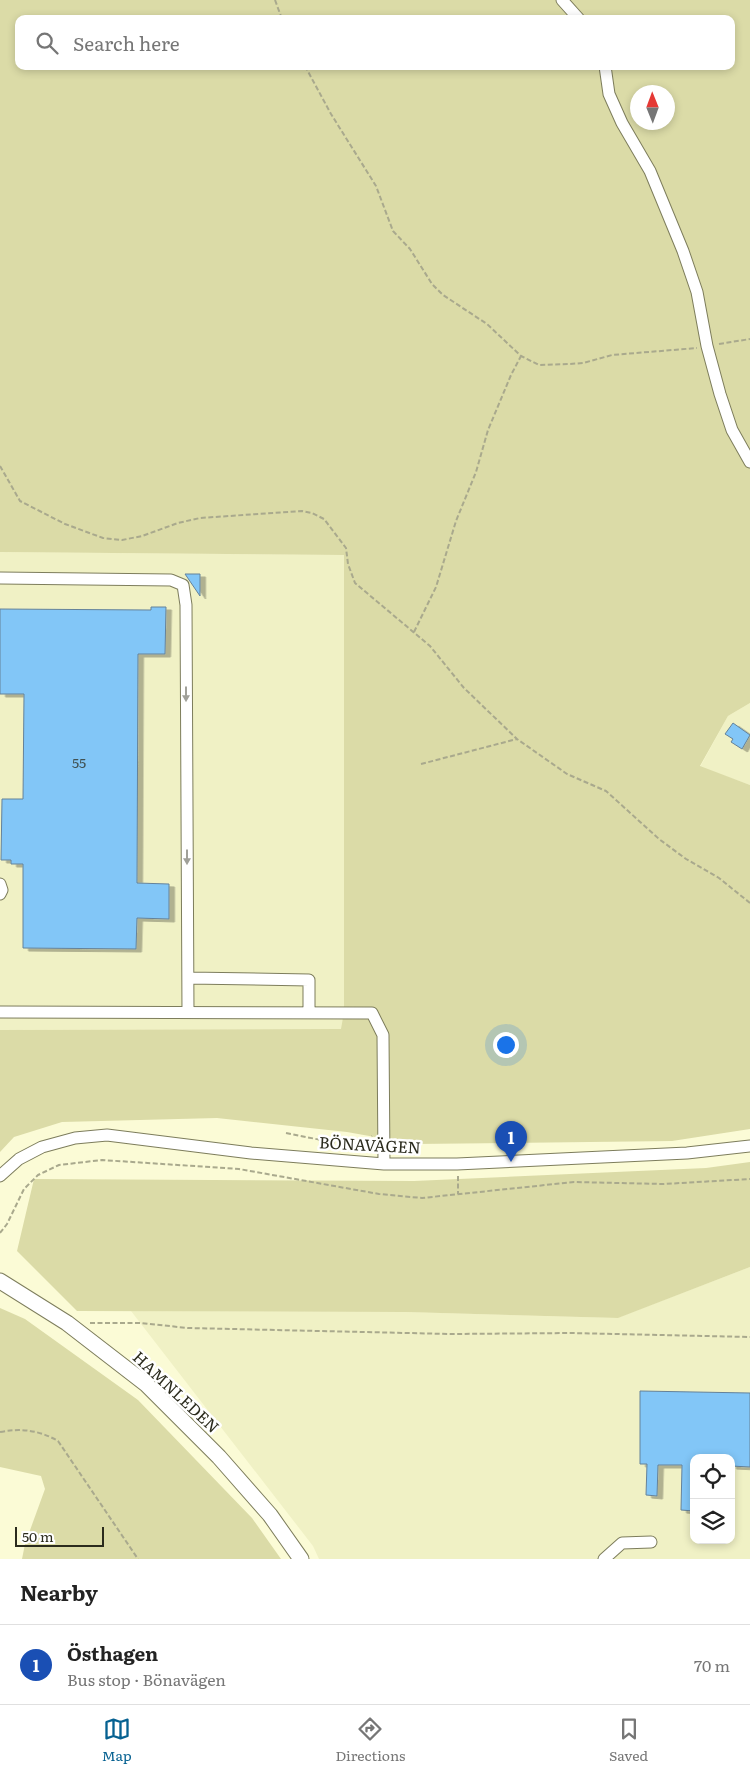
<!DOCTYPE html>
<html lang="en">
<head>
<meta charset="utf-8">
<style>
  body { margin:0; font-family:Literata,serif; background:#f6f6f6; color:#222 }
  .controls { position:absolute; right:15px; bottom:15px; display:grid; overflow:hidden; border-radius:10px; box-shadow:0 2px 8px #0003 }
  .controls button { width:45px; height:45px; display:grid; place-items:center; padding:0; border:0; border-bottom:1px solid #e0e0e0; background:#fff; color:#222; font:25px sans-serif }
  .compass { position:absolute; left:630px; top:85px; width:45px; height:45px; border-radius:50%; background:#fff; box-shadow:0 2px 8px #0003; rotate:359deg }
  .scale { position:absolute; left:15px; bottom:12px; width:89px; box-sizing:border-box; padding-left:5px; border:2px solid #2b2b1d; border-top:0; font-size:14px; line-height:18px; white-space:nowrap; color:#2b2b1d; -webkit-text-stroke:4px #fff; paint-order:stroke }
  .you { position:absolute; left:505px; top:1044px; width:18px; height:18px; margin:-12px; border:4px solid #fff; border-radius:50%; background:#1a73e8; box-shadow:0 0 0 8px #1a73e833 }
  .badge { display:grid; place-items:center; width:32px; height:32px; border-radius:50%; background:#066191; color:#fff; font-size:16px; font-weight:700 }
  .pin { position:absolute; translate:-50% -41px; filter:drop-shadow(0 1px 2px #0008) }
  .pin::after { content:''; position:absolute; top:26px; width:18px; height:15px; background:inherit; clip-path:polygon(0 0,100% 0,50% 100%) }
  .list { margin:0; padding:0; list-style:none }
  h2 { display:flex; justify-content:space-between; align-items:center; height:65px; margin:0; padding:0 20px; font-size:21px }
  h2 small { font-size:16px; font-weight:400; color:#767676 }
  .list li { display:grid; grid-template-columns:32px 1fr auto; gap:15px; align-items:center; box-sizing:border-box; height:80px; padding:0 20px; border-top:1px solid #e0e0e0 }
  .list b { display:block; font-size:19px; white-space:nowrap }
  .list p { margin:0; font-size:16px; white-space:nowrap; color:#767676 }
  .list em { font-size:16px; font-style:normal; color:#767676 }
  .icon { flex:none; width:28px; height:28px; fill:none; stroke:currentColor; stroke-width:2; stroke-linecap:round; stroke-linejoin:round }
  .map { position:relative; flex:none; width:750px; height:1559px; overflow:hidden }
  .search { position:absolute; background:#fff; box-shadow:0 2px 8px #0003; left:15px; right:15px; top:15px; height:55px; display:flex; align-items:center; gap:12px; box-sizing:border-box; padding:0 18px; border-radius:10px; color:#767676; font-size:19px }
  .sheet { height:145px; background:#fff }
  nav { display:flex; justify-content:space-around; align-items:center; box-sizing:border-box; height:70px; border-top:1px solid #e0e0e0; background:#fff; font-size:14px; color:#767676 }
  nav a { display:grid; justify-items:center; gap:2px }
  nav .on { color:#066191 }
  .map>svg:first-child { display:block }
</style>
</head>
<body>
<div class="map">
<svg width="750" height="1559" viewBox="0 0 750 1559">
  <defs>
    <filter id="shadow"><feDropShadow dx="5.5" dy="3" stdDeviation="0" flood-color="#0004"/></filter>
  </defs>
  <rect width="100%" height="100%" fill="#fbfbd6"/>
  <path fill="#f0f1c5" fill-rule="evenodd" d="M0,552L344,555V1012L342,1029L0,1030Z
    M750,703V785L700,767L728,716Z
    M750,1267V1559H319L313,1546L131,1311L406,1312L617,1318ZM694,1458H731V1540H694Z"/>
  <path fill="#dbdba7" fill-rule="evenodd" d="M0,0H750V703L728,716L700,766L750,785V1129L672,1141L414,1144L347,1132L217,1118L62,1122L14,1137L0,1152V1030L341,1029L344,1012V555L0,552ZM19,19H731V66H19ZM638,92H668V122H638Z
    M750,1162V1267L618,1318L406,1312L77,1311L17,1251L34,1179L414,1181L706,1168Z
    M0,1308L25,1319L138,1400L252,1518L281,1559H22L25,1544L45,1489L41,1476L0,1467Z"/>
  <path fill="#82c6f7" stroke="#658299" filter="url(#shadow)" d="M185,574H200V596Z
    M151,607H166L165,654H138L137,883L169,884V919L137,918L136,949L23,948V864H11V860H1L2,799H23L24,694H0V609L151,610Z
    M733,723L750,735L742,749L731,742L733,739L725,734Z
    M640,1391L750,1393V1467L731,1466V1458H694V1511L681,1510L682,1465H658L657,1496L646,1495L647,1464H640Z"/>
  <g fill="none" stroke-linecap="round" stroke-linejoin="round">
    <g stroke="#7d7d5c" stroke-width="13">
      <path id="minor" d="M562,0L579,19
        M605,66L609,94L622,123L650,171L683,251L697,292L707,346L720,394L732,430L750,462
        M0,578L171,580L183,585L186,605L188,1012
        M0,884L2,890L0,894
        M188,978L309,980V1013
        M0,1012L372,1013L383,1035L384,1164
        M0,1176L19,1159L42,1147L75,1138L107,1135L251,1153L384,1164H457L687,1153L750,1146
        M604,1559L622,1543L651,1542"/>
    </g>
    <g stroke="#7d7d5c" stroke-width="17">
      <path id="major" d="M0,1281L67,1323L146,1384L219,1457L270,1515L301,1559"/>
    </g>
    <path stroke="#a9a98d" stroke-width="2" stroke-dasharray="5 2.5" stroke-linecap="butt" d="M275,0L282,19
      M305,66L331,114L376,186L393,231L410,249L432,284L443,295L487,324L521,356L539,365L569,364L583,363L612,355L697,348
      M719,344L750,339
      M0,466L20,501L65,524L103,538L122,540L142,536L178,523L200,518L302,511L312,513L324,519L346,548L348,564L355,583L430,646L464,688L517,739L567,774L606,791L659,839L686,859L719,878L750,903
      M414,632L436,587L456,521L476,472L488,430L511,375L521,356
      M421,764L517,739
      M286,1133L346,1145L364,1144L372,1136
      M458,1176V1194
      M0,1233L7,1224L24,1189L38,1175L59,1165L102,1160L239,1169L379,1194L422,1198L574,1182L664,1184L750,1179
      M90,1323H140L188,1328L451,1334L570,1333L750,1337
      M0,1432C21,1428 39,1430 58,1441L138,1559"/>
    <use href="#minor" stroke="#fff" stroke-width="11"/>
    <use href="#major" stroke="#fff" stroke-width="15"/>
  </g>
  <defs><path id="oneway-solid" d="M-6-.8H1V-3.2L6.5 0L1 3.2V.8H-6Z" transform="scale(1.25)"/></defs>
  <g fill="#a0a099">
    <use href="#oneway-solid" transform="translate(186 694) rotate(90)"/>
    <use href="#oneway-solid" transform="translate(187 857) rotate(90)"/>
  </g>
  <g text-anchor="middle" stroke-width="5" stroke-linejoin="round" paint-order="stroke">
    <g font-size="14" fill="#415254">
      <text x="79" y="768">55</text>
    </g>
    <g font-size="16" fill="#2b2b1d" stroke="#fff">
      <text transform="translate(370 1145) rotate(3)" y="6">BÖNAVÄGEN</text>
      <text transform="translate(176 1392) rotate(43)" y="6">HAMNLEDEN</text>
    </g>
  </g>
</svg>
<div class="controls">
<button><svg class="icon" aria-label="locate" viewBox="0 0 24 24"><circle cx="12" cy="12" r="6"/><path d="M12 2v4M12 18v4M2 12h4M18 12h4"/></svg></button>
<button><svg class="icon" aria-label="layers" viewBox="0 0 24 24"><path d="M12 4l9 5-9 5-9-5zM3 14l9 5 9-5"/></svg></button>
</div>
<svg class="compass" viewBox="-18 -18 36 36"><path d="M0-13l5 13h-10z" fill="#e53935"/><path d="M0 13l5-13h-10z" fill="#767676"/></svg>
<div class="scale">50 m</div>
<div class="you"></div>
<div class="pin badge" style="left:511px;top:1162px;background:#1a4fb4">1</div>
<div class="search"><svg class="icon" aria-label="search" viewBox="0 0 24 24"><circle cx="10" cy="10" r="6"/><path d="M15 15l6 6"/></svg>Search here</div>
</div>
<section class="sheet">
<h2>Nearby<small></small></h2>
<ul class="list">
<li><span class="badge" style="background:#1a4fb4">1</span><div><b>Östhagen</b><p>Bus stop · Bönavägen</p></div><em>70 m</em></li>
</ul>
</section>
<nav>
<a class="on"><svg class="icon" aria-label="map" viewBox="0 0 24 24"><path d="M3 6l6-2 6 2 6-2v14l-6 2-6-2-6 2zM9 4v14M15 6v14"/></svg>Map</a>
<a><svg class="icon" aria-label="directions" viewBox="0 0 24 24"><path d="M12 3l9 9-9 9-9-9zM9 14v-3h6M13 9l2 2-2 2"/></svg>Directions</a>
<a><svg class="icon" aria-label="saved" viewBox="0 0 24 24"><path d="M7 4h10v16l-5-4-5 4z"/></svg>Saved</a>
</nav>
</body>
</html>
